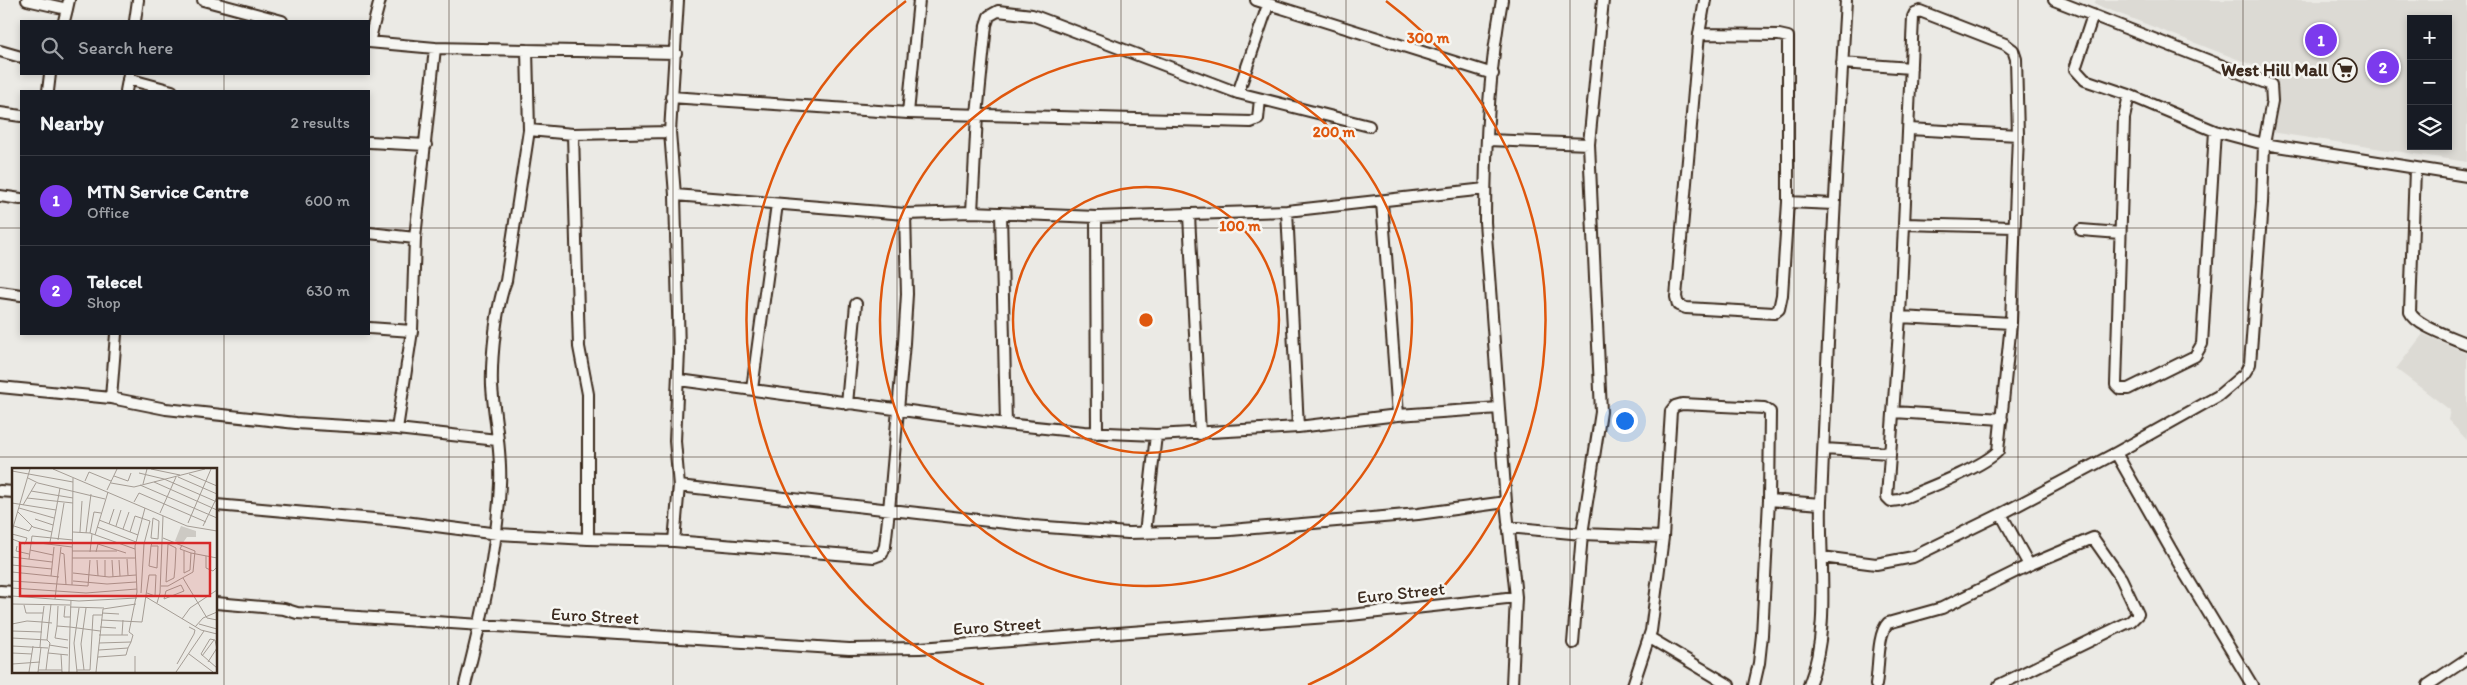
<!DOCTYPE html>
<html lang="en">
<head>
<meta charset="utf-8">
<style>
  body { margin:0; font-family:Itim,sans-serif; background:#20242c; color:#f1f3f6 }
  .controls { position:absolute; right:15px; top:15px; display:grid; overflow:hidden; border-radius:0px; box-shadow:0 2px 8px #0003 }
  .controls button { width:45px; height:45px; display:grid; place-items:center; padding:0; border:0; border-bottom:1px solid #363941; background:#171b24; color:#f1f3f6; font:25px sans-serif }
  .you { position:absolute; left:1624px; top:420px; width:18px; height:18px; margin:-12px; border:4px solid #fff; border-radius:50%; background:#1a73e8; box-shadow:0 0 0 8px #1a73e833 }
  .badge { display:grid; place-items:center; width:32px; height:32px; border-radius:50%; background:#7c3aed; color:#fff; font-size:16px; font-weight:700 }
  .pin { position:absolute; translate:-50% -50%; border:2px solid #fff; box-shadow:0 1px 5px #0006 }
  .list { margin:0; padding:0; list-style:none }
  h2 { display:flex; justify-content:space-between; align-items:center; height:65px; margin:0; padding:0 20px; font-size:21px }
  h2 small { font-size:16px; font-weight:400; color:#9ea1a6 }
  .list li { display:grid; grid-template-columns:32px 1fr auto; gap:15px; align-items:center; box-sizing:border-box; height:90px; padding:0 20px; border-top:1px solid #363941 }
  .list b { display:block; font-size:19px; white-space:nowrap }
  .list p { margin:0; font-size:16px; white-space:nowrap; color:#9ea1a6 }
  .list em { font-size:16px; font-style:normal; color:#9ea1a6 }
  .icon { flex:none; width:28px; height:28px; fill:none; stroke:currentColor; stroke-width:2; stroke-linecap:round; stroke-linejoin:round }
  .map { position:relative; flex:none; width:2467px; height:685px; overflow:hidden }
  .search { position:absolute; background:#171b24; box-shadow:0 2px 8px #0003; left:20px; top:20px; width:350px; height:55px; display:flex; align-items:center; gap:12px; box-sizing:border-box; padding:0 18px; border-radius:0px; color:#9ea1a6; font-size:19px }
  .panel { position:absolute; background:#171b24; box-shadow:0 2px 8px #0003; left:20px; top:90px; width:350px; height:245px; border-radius:0px }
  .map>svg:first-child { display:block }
</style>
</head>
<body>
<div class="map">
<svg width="2467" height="685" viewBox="0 0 2467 685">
  <rect width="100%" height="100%" fill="#ebeae5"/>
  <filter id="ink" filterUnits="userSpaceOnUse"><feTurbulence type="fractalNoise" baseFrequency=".02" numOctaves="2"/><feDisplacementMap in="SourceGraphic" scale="10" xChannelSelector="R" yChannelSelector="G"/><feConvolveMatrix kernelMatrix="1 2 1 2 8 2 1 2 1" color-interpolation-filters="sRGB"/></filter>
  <g filter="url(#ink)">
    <path fill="#dcdad4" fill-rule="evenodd" d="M2096,0H2467V162L2271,132L2268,71L2094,4ZM2411,19H2448V146H2411Z
      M2423,334L2467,353V440L2448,420L2450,410L2396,369Z"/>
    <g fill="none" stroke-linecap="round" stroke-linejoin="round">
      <g stroke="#3b2a1e" stroke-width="14">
        <path id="street" d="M27,0L67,9L69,0
          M203,0L282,21
          M1256,0L1493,74
          M1502,0C1489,69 1485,152 1485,222L1506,502L1516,597L1512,685
          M1920,11L2005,44L2013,50L2016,59L2018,135L2011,323L1998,451C1982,468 1923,490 1899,500L1891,501L1887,497L1900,317L1913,17L1915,13Z
          M2093,15L2075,69L2085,80L2129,95L2215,131L2264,144L2467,176
          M64,21L67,9
          M135,21L138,0
          M1699,34L1779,35L1788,37V202L1782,295L1779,309L1774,313L1686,308L1678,305L1676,297L1699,34L1705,0
          M369,42L435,48L676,53
          M369,42L380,0
          M435,48L415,238L412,331L397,429L497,440
          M0,51L21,57
          M1842,63L1911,68
          M128,79L172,91
          M48,91L50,74
          M126,91L129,75
          M1238,93L1268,5
          M2129,95L2124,118L2116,385L2120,389H2128L2195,356L2202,344L2215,131
          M671,97L908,113L1251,122L1258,119L1260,99
          M0,113L21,116
          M908,113L919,0
          M1909,129L2018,135
          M529,130L573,134L579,347L588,394V539
          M573,134L670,132
          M1488,140L1589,144
          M369,142L426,145
          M2415,169L2410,312C2416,326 2452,337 2467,344
          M675,195L905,214L972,212L1096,217L1287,211L1485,189
          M0,196L21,199
          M1382,202L1398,415
          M1788,202L1834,204
          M1287,211L1298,427
          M972,212L977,115L986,25L989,16L998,11L1032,15L1238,93L1369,126
          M1001,213L1006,424
          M1189,215L1200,434
          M1096,217L1097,433
          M1905,224L2013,227
          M2081,230L2120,233
          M369,233L415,238
          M0,292L21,295
          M1900,317L2011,323
          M369,328L412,331
          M679,380L1006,424L1084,432L1156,435L1298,427L1398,415L1499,408
          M0,387L111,398L166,409L296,423L397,429
          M752,389L777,204
          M111,398L116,334
          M847,404L856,304
          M1894,412L2002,419
          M1824,449L1889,453
          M2116,453L2182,569L2252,685
          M679,486L1033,526L1128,533L1219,531L1418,514L1506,502
          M0,491L14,492
          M1769,500L1821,504
          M216,505L397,521L498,534L588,539L674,541L874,557L882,554L885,546L889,510L904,343L907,294L905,214
          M2001,514L2029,565
          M1508,527L1582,534L1663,537
          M1145,533L1156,435
          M674,541L679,486L675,441L679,351L675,195L670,132L678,0
          M1822,557L1876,564L1913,557L2001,514L2116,453L2218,396L2244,374L2250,364L2262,203L2264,144L2272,101L2271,85L2054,0
          M0,591L14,592
          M216,603L284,609L297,613L849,649L920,648L1341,616L1516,597
          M1650,638L1729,685
          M1573,643L1582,534L1601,412L1589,144L1603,0
          M465,685C482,619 497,552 500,484C502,452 494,418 492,386C491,359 496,306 506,281L529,130L527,50
          M1633,685L1651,631L1663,537L1671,411L1675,406L1682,404L1764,408L1770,412L1769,500L1762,635L1759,663L1754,685
          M1809,685C1831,630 1819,560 1821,502C1828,334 1836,167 1846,0
          M1876,685C1879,668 1877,634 1888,623L1942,608L2029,565L2093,538L2121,578L2138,614L2131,621L1999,685
          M2428,685L2467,659"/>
      </g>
      <use href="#street" stroke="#f6f6f2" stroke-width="10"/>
    </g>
  </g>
  <path fill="none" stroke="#3b2a1e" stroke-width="1" stroke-opacity="0.55" d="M224,0V21M449,0V685M673,0V685M897,0V685M1121,0V685M1346,0V685M1570,0V685M1794,0V685M2018,0V685M2243,0V685M224,74V91M0,228H21M369,228H2467M224,334V685M0,457H2467"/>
  <g fill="none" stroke="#df570d" stroke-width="2.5">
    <circle cx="1146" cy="320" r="133"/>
    <circle cx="1146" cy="320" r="266"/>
    <path d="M984 685A399 399 0 0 1 906 1M1386 1A399 399 0 0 1 1308 685"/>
  </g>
  <defs>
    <g id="supermarket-ring" transform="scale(1.25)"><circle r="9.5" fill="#f6f6f2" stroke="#3b2a1e" stroke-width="1.5"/><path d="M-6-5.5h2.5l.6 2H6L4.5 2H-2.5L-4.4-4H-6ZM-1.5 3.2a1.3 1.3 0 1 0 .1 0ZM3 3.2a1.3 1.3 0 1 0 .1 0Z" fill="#3b2a1e"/></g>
  </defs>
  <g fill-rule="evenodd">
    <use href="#supermarket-ring" x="2345" y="70"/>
  </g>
  <g text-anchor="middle" stroke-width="5" stroke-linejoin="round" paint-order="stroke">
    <g font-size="18" font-weight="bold" fill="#3b2a1e" stroke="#f6f6f2" text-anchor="end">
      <text x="2328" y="76">West Hill Mall</text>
    </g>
    <g font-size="18" fill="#3b2a1e" stroke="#f6f6f2">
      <text transform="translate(1401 593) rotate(-6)" y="6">Euro Street</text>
      <text transform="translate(595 616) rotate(3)" y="6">Euro Street</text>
      <text transform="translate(997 626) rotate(-4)" y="6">Euro Street</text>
    </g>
  </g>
  <g transform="translate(12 468)">
    <rect width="205" height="205" fill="#ebeae5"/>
    <path d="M169,58L184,63V69H175L170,76L163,73Z" fill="#cdcac4"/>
    <path fill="none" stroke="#a59d95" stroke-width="1" d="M41,1L175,58L205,63M139,1L168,7M0,3L61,14M127,5L152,11L205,34M177,6L205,18M102,8L116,13L119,5M166,9L205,26M16,10L26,15L93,31M73,13L77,4L99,13M142,14L205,42M99,15L122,19L193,1M131,16L135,1M128,17L205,50M95,22L105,1M19,23L61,30M15,30L61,35M122,34L127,25L194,54M0,35L44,42L48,20M11,37L24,15M7,40L42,50M6,44L21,59L40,64M148,45L164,9M141,50L147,53L146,71L139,70ZM23,51L41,57M87,52L126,67M176,55L199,1M97,56L102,41M2,58L17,63L20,58M104,58L109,42M191,58L205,29M85,59L124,74M111,61L117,44M0,63L18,1M61,64L78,65L123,81M68,64L70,33M118,64L123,48L138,53L132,76L129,125M74,65L79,26M78,65L82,44L89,45M0,66L15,70L13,76L0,71M83,67L96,24M46,72L52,35M19,74L60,79M38,74L44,42M156,76L164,80L163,100L162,110L154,114ZM170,77L168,81L179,85L205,90M5,78L4,83L17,86M139,78H146L145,100L137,98L139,78L140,75M42,79L39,108L47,109M18,82L41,87M60,83H105M172,83V105L178,102L179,85M78,84L80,66M84,84L86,76L114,85M49,85L52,86L54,117M194,88V100L201,103L205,99M0,89L40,94M60,90H123M17,91L20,68L61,72M115,91L116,107M85,92L86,108M93,92V109M100,92L101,109M107,92L108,108M0,97L40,101M0,104L39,108M61,105L97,109L124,107M171,110L195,150L205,152M0,113L76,118L78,92M61,113L95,116L124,114M60,117L61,10M169,117L172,123L152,131L154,123ZM149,118H156L181,104L183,83L151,70M0,120L74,125L125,121M0,128L67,133L125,130M134,129L189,162L205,166M43,131L49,79M145,135L148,125L151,48M0,136L58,137M12,137L14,145H31M32,138L30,154L40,155M46,138L45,158L58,159L59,132M53,138L52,149H58M58,139L92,140M90,145L107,146M170,151L178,140L205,122M89,152L130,154L137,107H144L143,128L135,125M15,153L30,154L28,179M0,156L15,153M187,156L205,161M45,158L43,170L56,172M88,159L104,160M183,159L191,150L205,144M0,163L30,164M87,167H116M110,167L111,152M0,170L35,172L38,175L36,185L56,187M35,172L39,136M119,174L121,167L117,164L125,124L123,78L133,40M37,177L56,180M0,178L36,180M205,181L203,172L198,171L189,186L205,200M87,182L116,180L119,174L87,175M0,185L20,186M49,186L50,204M177,186L201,204M123,188V204M190,188L202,172M86,189L114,187L116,180M196,194L205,180M0,196L28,194M165,196L182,166L183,162L177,159M26,202H50M34,202L36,185M65,202H78L81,147H90M72,202L69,176L74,140M17,204L21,178M26,204L29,179M57,204L58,159L88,163M65,204L62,175L67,140M84,204L91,141L124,136M164,204L192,163"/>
    <path fill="#d62828" fill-opacity="0.15" stroke="#d62828" stroke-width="2.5" d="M8,75H198V128H8Z"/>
    <rect width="205" height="205" fill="none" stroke="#3b2a1e" stroke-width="2.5"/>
  </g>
  <circle cx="1146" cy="320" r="8" fill="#df570d" stroke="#f6f6f2" stroke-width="2.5"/>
  <g font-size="15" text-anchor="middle" font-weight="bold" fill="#df570d" stroke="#f6f6f2" stroke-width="5" stroke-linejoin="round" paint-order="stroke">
    <text x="1428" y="43">300 m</text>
    <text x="1334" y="137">200 m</text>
    <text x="1240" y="231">100 m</text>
  </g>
</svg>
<div class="controls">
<button>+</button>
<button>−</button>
<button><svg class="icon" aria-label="layers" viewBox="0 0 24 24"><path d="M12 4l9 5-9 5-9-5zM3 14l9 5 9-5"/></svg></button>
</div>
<div class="you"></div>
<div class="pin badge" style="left:2321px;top:40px">1</div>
<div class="pin badge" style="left:2383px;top:67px">2</div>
<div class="search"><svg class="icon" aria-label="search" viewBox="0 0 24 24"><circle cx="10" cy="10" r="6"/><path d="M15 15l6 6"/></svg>Search here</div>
<section class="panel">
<h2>Nearby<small>2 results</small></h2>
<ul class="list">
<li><span class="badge">1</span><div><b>MTN Service Centre</b><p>Office</p></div><em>600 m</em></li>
<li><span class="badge">2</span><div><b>Telecel</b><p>Shop</p></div><em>630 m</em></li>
</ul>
</section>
</div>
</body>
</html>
